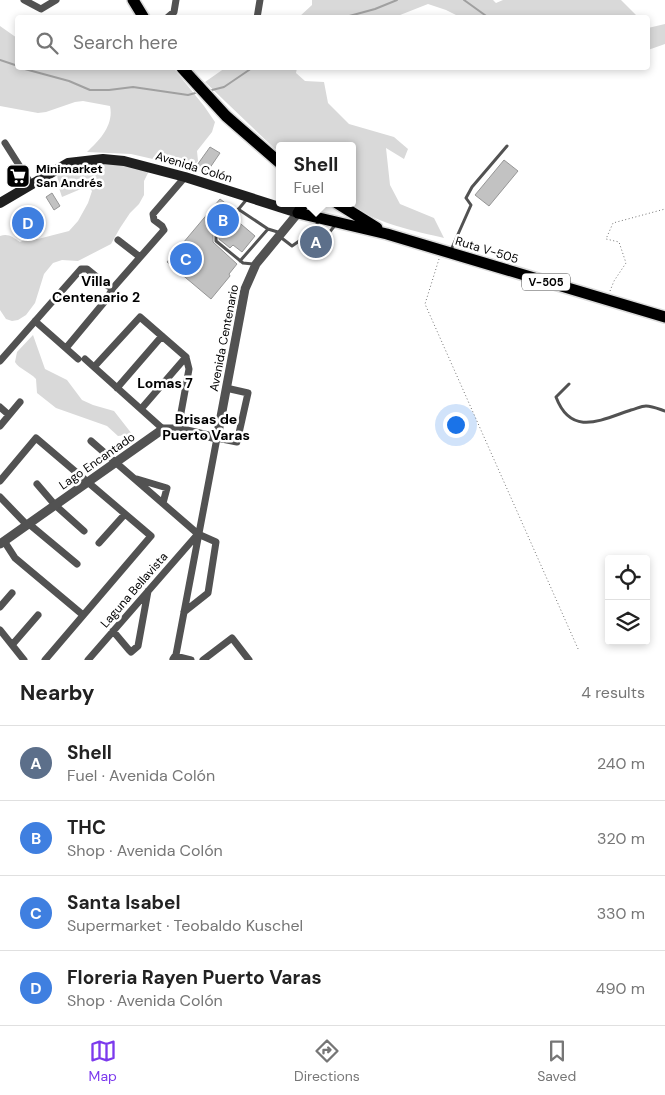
<!DOCTYPE html>
<html lang="en">
<head>
<meta charset="utf-8">
<style>
  body { margin:0; font-family:"DM Sans",sans-serif; background:#f6f6f6; color:#222 }
  .controls { position:absolute; right:15px; bottom:15px; display:grid; overflow:hidden; border-radius:5px; box-shadow:0 2px 8px #0003 }
  .controls button { width:45px; height:45px; display:grid; place-items:center; padding:0; border:0; border-bottom:1px solid #e0e0e0; background:#fff; color:#222; font:25px sans-serif }
  .you { position:absolute; left:455px; top:424px; width:18px; height:18px; margin:-12px; border:4px solid #fff; border-radius:50%; background:#1a73e8; box-shadow:0 0 0 8px #1a73e833 }
  .badge { display:grid; place-items:center; width:32px; height:32px; border-radius:50%; background:#7c3aed; color:#fff; font-size:16px; font-weight:700 }
  .pin { position:absolute; translate:-50% -50%; border:2px solid #fff; box-shadow:0 1px 5px #0006 }
  .popup { position:absolute; left:276px; top:142px; width:80px; height:65px; box-sizing:border-box; display:grid; place-content:center; border-radius:5px; background:#fff; filter:drop-shadow(0 1px 4px #0005); font-size:16px; white-space:nowrap; color:#767676 }
  .popup b { font-size:19px; color:#222 }
  .popup::after { content:''; position:absolute; left:50%; top:100%; margin-left:-10px; border:10px solid transparent; border-top-color:#fff }
  .list { margin:0; padding:0; list-style:none }
  h2 { display:flex; justify-content:space-between; align-items:center; height:65px; margin:0; padding:0 20px; font-size:21px }
  h2 small { font-size:16px; font-weight:400; color:#767676 }
  .list li { display:grid; grid-template-columns:32px 1fr auto; gap:15px; align-items:center; box-sizing:border-box; height:75px; padding:0 20px; border-top:1px solid #e0e0e0 }
  .list b { display:block; font-size:19px; white-space:nowrap }
  .list p { margin:0; font-size:16px; white-space:nowrap; color:#767676 }
  .list em { font-size:16px; font-style:normal; color:#767676 }
  .icon { flex:none; width:28px; height:28px; fill:none; stroke:currentColor; stroke-width:2; stroke-linecap:round; stroke-linejoin:round }
  .map { position:relative; flex:none; width:665px; height:660px; overflow:hidden }
  .search { position:absolute; background:#fff; box-shadow:0 2px 8px #0003; left:15px; right:15px; top:15px; height:55px; display:flex; align-items:center; gap:12px; box-sizing:border-box; padding:0 18px; border-radius:5px; color:#767676; font-size:19px }
  .sheet { height:365px; background:#fff }
  nav { display:flex; justify-content:space-around; align-items:center; box-sizing:border-box; height:70px; border-top:1px solid #e0e0e0; background:#fff; font-size:14px; color:#767676 }
  nav a { display:grid; justify-items:center; gap:2px }
  nav .on { color:#7c3aed }
  .map>svg:first-child { display:block }
</style>
</head>
<body>
<div class="map">
<svg width="665" height="660" viewBox="0 0 665 660">
  <rect width="100%" height="100%" fill="#fff"/>
  <path fill="#d9d9d9" d="M312,0H493L496,3L503,0H621L638,17H460L446,10L428,4L395,17H299L312,5Z
    M665,24V44L648,50V28Z
    M0,26L17,38L18,68H149L175,70L204,106L215,122L212,132L197,151L198,161L192,168L131,154L87,152C100,140 114,125 110,106L83,101L75,102L46,112L38,113L0,106Z
    M225,68H297L296,73L305,81L324,82L328,103L349,124L394,137L408,149L404,159L386,148L390,185L400,204L434,218L444,238C420,232 366,222 352,202V146H302C292,141 283,144 275,149L205,82Z
    M77,159L130,163L149,171L144,181V195L139,204L130,213L120,228L111,244L78,261L62,260L53,263L44,274L35,303L26,315L18,320L12,321L6,319L0,310V236C8,233 13,237 20,242L31,237L38,239L69,231L78,221L88,203L92,191L88,186L62,197L59,188L57,174Z
    M33,335L45,369L67,380L82,400L93,405L114,411L132,434L118,436L107,426L56,408L37,393L36,379C30,372 19,369 15,362L17,352Z"/>
  <g fill="none" stroke-linecap="round" stroke-linejoin="round">
    <path stroke="#a0a0a0" stroke-width="2" d="M464,0L489,18
      M342,18L375,9L397,0
      M0,60L18,66
      M21,68L69,81L90,90H109L133,87L188,95L199,92
      M212,90L224,87L252,68"/>
  </g>
  <path fill="#c2c2c2" stroke="#969696" d="M210,147L220,153L205,175L195,168Z
    M504,160L518,171L489,206L475,195Z
    M52,193L60,206L54,210L46,197Z
    M220,199L232,208L228,213L229,215L213,234V242L237,264L229,274L230,276L211,299L167,262Z
    M28,219L36,233L32,235L33,236L26,240L18,225Z
    M235,219L255,236L242,252L233,245L230,248L219,239V237Z
    M320,228L325,232L317,243L311,238Z"/>
  <g fill="none" stroke-linecap="round" stroke-linejoin="round">
    <g stroke="#dbdbdb" stroke-width="14">
      <path id="primary" d="M133,0L144,18
        M182,68L226,116L280,163
        M304,203L298,213L387,234L665,317
        M337,203L377,228"/>
    </g>
    <path stroke="#747474" stroke-width="1" stroke-dasharray="1 2.5" stroke-linecap="butt" d="M439,259L425,304L579,651
      M610,291L614,281L626,263L619,242L606,239L613,223L665,209"/>
    <path stroke="#525252" stroke-width="3" d="M247,199L216,236V241L243,263L253,264
      M238,209L268,229L281,233
      M279,236L292,246L315,230L318,221
      M304,238L317,248L336,224
      M451,250L471,205L466,198L472,187L507,146
      M240,261L268,229
      M569,384L556,397C571,437 601,420 631,410C636,409 641,406 646,406C652,406 659,409 665,411"/>
    <path stroke="#525252" stroke-width="7" d="M24,0L41,9L56,0
      M167,18L174,12L176,0
      M257,18L260,0
      M5,143L31,184
      M118,240L140,257
      M35,321L78,359
      M66,348L106,300L113,288L164,230L162,226L154,220L153,214L185,177
      M85,359L163,429
      M0,361L81,269H87L108,286L113,288
      M94,367L140,317L186,357L189,369L178,429
      M117,388L162,336
      M0,407L9,415
      M141,409L186,357
      M0,426L20,402
      M91,441L198,534L216,542L208,593L184,612
      M137,479L167,488L163,503
      M0,481L36,438L151,536L45,660
      M37,484L55,505L84,531
      M0,497L27,525
      M29,524L77,564
      M4,541L15,558L83,615
      M99,543L125,514
      M0,607L12,593
      M0,630L24,660
      M113,631L129,650L131,652L138,646L148,591
      M12,645L38,615
      M173,659L175,656L191,660
      M88,660L197,535
      M175,660L217,438L237,442L248,393L226,388
      M203,660L232,638L249,660"/>
    <path stroke="#525252" stroke-width="9" d="M0,544L163,429H178L217,438L245,289L256,264L298,213"/>
    <path stroke="#1f1f1f" stroke-width="10" d="M0,203L68,163L103,159L124,161L185,177L298,213"/>
    <use href="#primary" stroke="#000" stroke-width="11"/>
  </g>
  <defs>
    <g id="supermarket-square" transform="scale(1.25)"><rect x="-9" y="-9" width="18" height="18" rx="4" fill="#000" stroke="#fff"/><path d="M-6-5.5h2.5l.6 2H6L4.5 2H-2.5L-4.4-4H-6ZM-1.5 3.2a1.3 1.3 0 1 0 .1 0ZM3 3.2a1.3 1.3 0 1 0 .1 0Z" fill="#fff"/></g>
  </defs>
  <g fill-rule="evenodd">
    <use href="#supermarket-square" x="18" y="176"/>
  </g>
  <g text-anchor="middle" stroke-width="5" stroke-linejoin="round" paint-order="stroke">
    <rect fill="#fff" stroke="#4c4c4c" stroke-width="1" x="522" y="273.5" width="48" height="17" rx="4"/>
    <g font-size="11" font-weight="bold" fill="#000">
      <text x="546" y="286">V-505</text>
    </g>
    <g font-size="12" fill="#000" stroke="#fff">
      <text transform="translate(194 167) rotate(17)" y="4">Avenida Colón</text>
      <text transform="translate(487 250) rotate(17)" y="4">Ruta V-505</text>
      <text transform="translate(224 338) rotate(-79)" y="4">Avenida Centenario</text>
      <text transform="translate(97 461) rotate(-35)" y="4">Lago Encantado</text>
      <text transform="translate(134 590) rotate(-49)" y="4">Laguna Bellavista</text>
    </g>
    <g font-size="12" font-weight="bold" fill="#000" stroke="#fff" text-anchor="start">
      <text x="36" y="173">Minimarket<tspan x="36" dy="14">San Andrés</tspan></text>
    </g>
    <g font-size="14" font-weight="bold" fill="#000" stroke="#fff">
      <text x="96" y="286">Villa<tspan x="96" dy="16">Centenario 2</tspan></text>
      <text x="165" y="388">Lomas 7</text>
      <text x="206" y="424">Brisas de<tspan x="206" dy="16">Puerto Varas</tspan></text>
    </g>
  </g>
</svg>
<div class="controls">
<button><svg class="icon" aria-label="locate" viewBox="0 0 24 24"><circle cx="12" cy="12" r="6"/><path d="M12 2v4M12 18v4M2 12h4M18 12h4"/></svg></button>
<button><svg class="icon" aria-label="layers" viewBox="0 0 24 24"><path d="M12 4l9 5-9 5-9-5zM3 14l9 5 9-5"/></svg></button>
</div>
<div class="you"></div>
<div class="pin badge" style="left:316px;top:242px;background:#5c6f8a">A</div>
<div class="popup"><b>Shell</b>Fuel</div>
<div class="pin badge" style="left:223px;top:220px;background:#3f7fe0">B</div>
<div class="pin badge" style="left:186px;top:259px;background:#3f7fe0">C</div>
<div class="pin badge" style="left:28px;top:223px;background:#3f7fe0">D</div>
<div class="search"><svg class="icon" aria-label="search" viewBox="0 0 24 24"><circle cx="10" cy="10" r="6"/><path d="M15 15l6 6"/></svg>Search here</div>
</div>
<section class="sheet">
<h2>Nearby<small>4 results</small></h2>
<ul class="list">
<li><span class="badge" style="background:#5c6f8a">A</span><div><b>Shell</b><p>Fuel · Avenida Colón</p></div><em>240 m</em></li>
<li><span class="badge" style="background:#3f7fe0">B</span><div><b>THC</b><p>Shop · Avenida Colón</p></div><em>320 m</em></li>
<li><span class="badge" style="background:#3f7fe0">C</span><div><b>Santa Isabel</b><p>Supermarket · Teobaldo Kuschel</p></div><em>330 m</em></li>
<li><span class="badge" style="background:#3f7fe0">D</span><div><b>Floreria Rayen Puerto Varas</b><p>Shop · Avenida Colón</p></div><em>490 m</em></li>
</ul>
</section>
<nav>
<a class="on"><svg class="icon" aria-label="map" viewBox="0 0 24 24"><path d="M3 6l6-2 6 2 6-2v14l-6 2-6-2-6 2zM9 4v14M15 6v14"/></svg>Map</a>
<a><svg class="icon" aria-label="directions" viewBox="0 0 24 24"><path d="M12 3l9 9-9 9-9-9zM9 14v-3h6M13 9l2 2-2 2"/></svg>Directions</a>
<a><svg class="icon" aria-label="saved" viewBox="0 0 24 24"><path d="M7 4h10v16l-5-4-5 4z"/></svg>Saved</a>
</nav>
</body>
</html>
